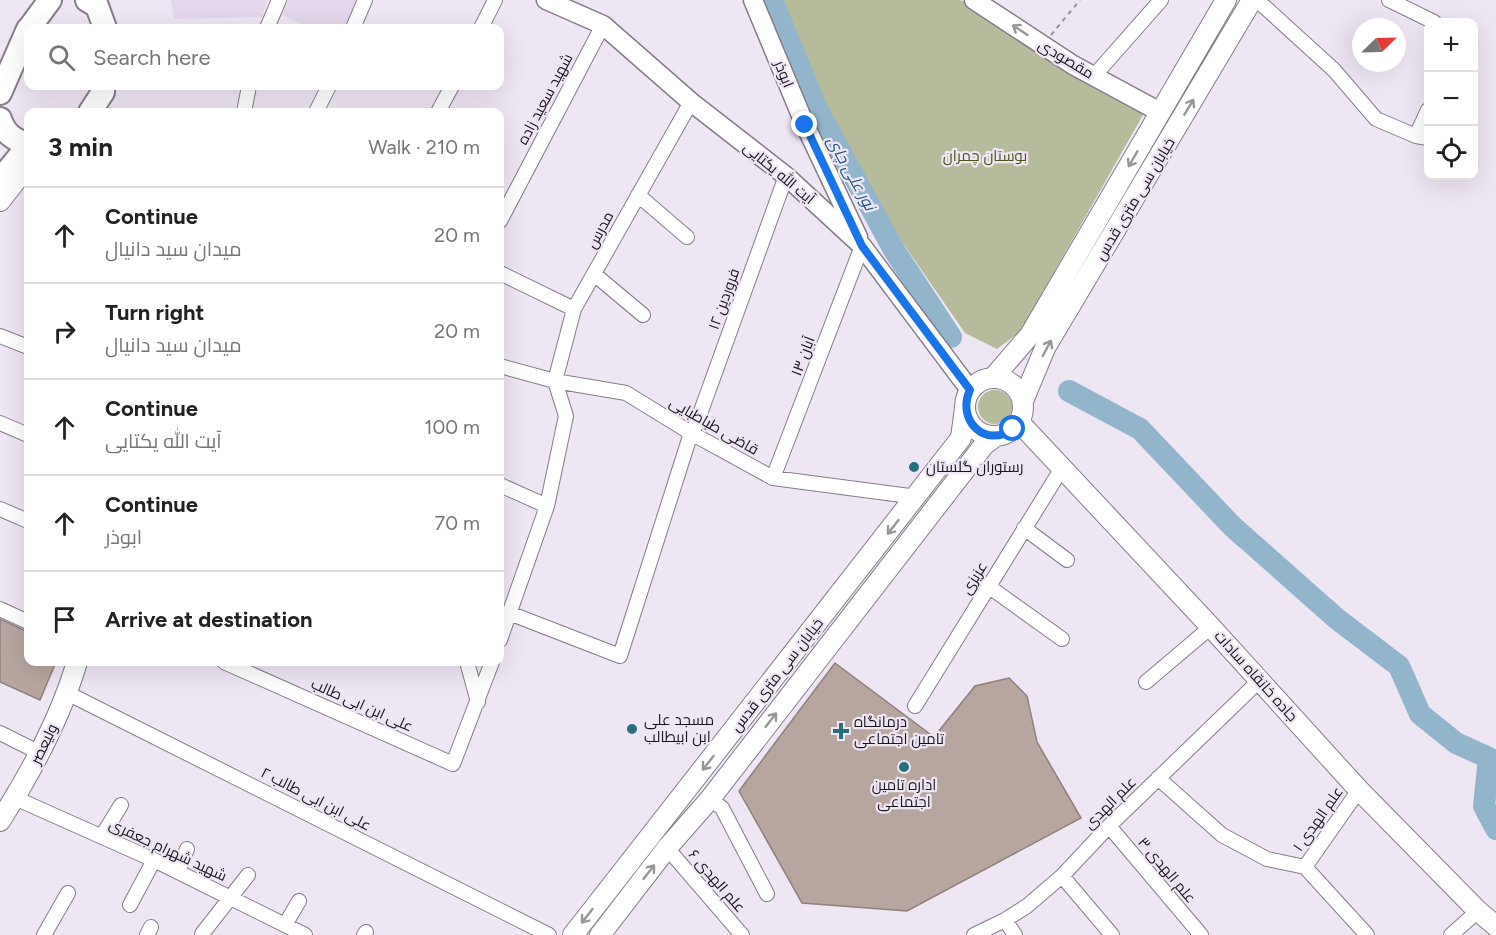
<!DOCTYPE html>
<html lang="en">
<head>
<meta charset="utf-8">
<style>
  body { margin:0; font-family:Figtree,Cairo,sans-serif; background:#f6f6f6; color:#222 }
  .controls { position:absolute; right:18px; top:18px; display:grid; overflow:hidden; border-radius:12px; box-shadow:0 6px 24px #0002 }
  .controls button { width:54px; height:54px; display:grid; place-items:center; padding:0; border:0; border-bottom:2px solid #e0e0e0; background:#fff; color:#222; font:30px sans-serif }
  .compass { position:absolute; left:1352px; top:18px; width:54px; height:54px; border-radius:50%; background:#fff; box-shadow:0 6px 24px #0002; rotate:67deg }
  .stop { position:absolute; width:18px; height:18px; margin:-14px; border:4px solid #1a73e8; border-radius:50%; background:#fff }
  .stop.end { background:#1a73e8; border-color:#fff; box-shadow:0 2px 6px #0008 }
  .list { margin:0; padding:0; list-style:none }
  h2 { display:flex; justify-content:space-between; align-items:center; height:78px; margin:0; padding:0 24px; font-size:26px }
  h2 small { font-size:20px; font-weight:400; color:#767676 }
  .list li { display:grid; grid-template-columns:39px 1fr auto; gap:18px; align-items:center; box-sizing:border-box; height:96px; padding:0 24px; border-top:2px solid #e0e0e0 }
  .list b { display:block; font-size:22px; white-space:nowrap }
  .list p { margin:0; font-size:20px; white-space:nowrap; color:#767676 }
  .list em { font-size:20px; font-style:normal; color:#767676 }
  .icon { flex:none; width:33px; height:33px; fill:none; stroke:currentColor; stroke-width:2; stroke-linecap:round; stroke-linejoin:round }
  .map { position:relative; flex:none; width:1496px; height:935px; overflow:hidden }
  .search { position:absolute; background:#fff; box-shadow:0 6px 24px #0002; left:24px; top:24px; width:480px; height:66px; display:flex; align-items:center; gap:15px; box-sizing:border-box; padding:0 21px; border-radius:12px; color:#767676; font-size:22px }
  .panel { position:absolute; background:#fff; box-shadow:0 6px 24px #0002; left:24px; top:108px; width:480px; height:558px; border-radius:12px }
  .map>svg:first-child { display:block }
</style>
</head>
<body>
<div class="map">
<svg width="1496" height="935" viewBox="0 0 1496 935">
  <rect width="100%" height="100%" fill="#efe6f4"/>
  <path fill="#e4d7eb" d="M171,0H268L262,17L174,19Z
    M289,0H369L352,28H310L282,15Z"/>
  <path fill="#b6bb9b" d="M778,0H960L981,10L1144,113L1021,331L997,349L965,333L860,181Z
    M978 407a17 17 0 1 1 34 0a17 17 0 1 1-34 0Z"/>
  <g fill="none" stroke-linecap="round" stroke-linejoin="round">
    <path stroke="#92b5cc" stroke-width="22" d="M772,0L816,107L894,250L951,337
      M1069,391L1140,429L1232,526L1337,619L1399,666L1420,714L1456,743L1489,758L1484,806L1496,829"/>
  </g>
  <path fill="#b7a6a0" stroke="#90807b" stroke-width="1.5" d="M0,619L28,632V662H56L40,700L0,682Z
    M835,663L934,737L975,686L1009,678L1027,696L1037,742L1081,818L907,911L802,903L739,791Z"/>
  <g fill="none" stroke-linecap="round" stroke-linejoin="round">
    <g stroke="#857d8a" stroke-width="16">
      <path id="minor" d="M1257,0L1334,70L1376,119L1416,136L1428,138
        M1389,0L1434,22
        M267,28L279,0
        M353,28L365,0
        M481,28L495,0
        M1094,76L1161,0
        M244,112L249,86
        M316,112L329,86
        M438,112L452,86
        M1416,136L1428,110
        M638,195L687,237
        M500,221L603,25
        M500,273L574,309
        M594,274L643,315
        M0,336L28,347
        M500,366L555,381L626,393L691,433L773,478L917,497
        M555,381L574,309L691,102
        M0,423L28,435
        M773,478L862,246
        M500,485L547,506
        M0,509L28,521
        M1024,528L1067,560
        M988,586L1062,639
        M0,609L28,622
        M509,613L620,656L691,433L696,425L786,176
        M500,640L547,506L566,416L555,381
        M224,662L453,764L492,662
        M467,662L478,702
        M1146,682L1211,627
        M67,693L549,935
        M915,706L1062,468
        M0,733L40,753
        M1158,778L1222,835L1267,859L1305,867L1367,935
        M15,798L154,860L305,935
        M710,799L722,808L767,894
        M1109,826L1201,935
        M102,836L121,805
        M667,848L742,935
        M1305,867L1359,790
        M178,872L187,849
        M1062,876L1112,935
        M130,905L154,860
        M1005,920L1015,935
        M285,925L299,901
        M202,934L248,875
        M44,935L68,893
        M147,935L151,927
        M364,935L366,932
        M974,935L1005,920L1027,906L1062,876L1109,826L1260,680
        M1451,935L1478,911"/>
    </g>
    <g stroke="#857d8a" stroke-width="21">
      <path id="tertiary" d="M546,0L603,25L691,102L786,176L862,246L970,390
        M753,0L805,125L858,237
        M974,0L1073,65L1160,112"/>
    </g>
    <g stroke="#857d8a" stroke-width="22">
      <path id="secondary" d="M0,201L28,165
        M993,378L1030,335L1226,0
        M965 407a29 29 0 1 1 58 0a29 29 0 1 1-58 0Z
        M1023,401L1045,348L1252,0
        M1019,422L1210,626L1359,790L1478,911L1496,926
        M0,821C32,771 60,719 77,662
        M573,935L961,438L965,408
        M600,935L667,848L710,799L984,445L996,436"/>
    </g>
    <g stroke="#857d8a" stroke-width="26">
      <path id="primary" d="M87,0L97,6L105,28
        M30,27L50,0
        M0,93L28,29
        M90,112L103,92V86
        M0,119C5,134 14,140 28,144
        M0,180L23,152L25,144"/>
    </g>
    <path stroke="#98929c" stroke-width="2" stroke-dasharray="4.5 4.5" stroke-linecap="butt" d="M1051,35L1080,0"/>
    <use href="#minor" stroke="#fff" stroke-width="14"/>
    <use href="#tertiary" stroke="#fff" stroke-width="18"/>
    <use href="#secondary" stroke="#fff" stroke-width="20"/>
    <use href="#primary" stroke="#fff" stroke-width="22"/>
  </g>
  <defs><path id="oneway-shaft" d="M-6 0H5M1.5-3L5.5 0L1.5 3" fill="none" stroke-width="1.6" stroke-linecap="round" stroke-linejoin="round" transform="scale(1.5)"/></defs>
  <g stroke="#979698">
    <use href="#oneway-shaft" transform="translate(1020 30) rotate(-147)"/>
    <use href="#oneway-shaft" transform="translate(1189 107) rotate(-59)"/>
    <use href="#oneway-shaft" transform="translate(1133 159) rotate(120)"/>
    <use href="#oneway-shaft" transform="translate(1047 348) rotate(-62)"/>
    <use href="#oneway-shaft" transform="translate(893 527) rotate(128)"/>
    <use href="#oneway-shaft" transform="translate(771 720) rotate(-52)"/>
    <use href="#oneway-shaft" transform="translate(708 763) rotate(128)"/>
    <use href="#oneway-shaft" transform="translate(649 872) rotate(-52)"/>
    <use href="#oneway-shaft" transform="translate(587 916) rotate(128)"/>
  </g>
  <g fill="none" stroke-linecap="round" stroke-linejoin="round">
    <path stroke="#1a73e8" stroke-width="8" d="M805,125L862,246L970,390C956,420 985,449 1013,429"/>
  </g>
  <g fill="#276f7b" stroke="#efe6f4" stroke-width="2">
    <circle cx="914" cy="467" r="6"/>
    <circle cx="632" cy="729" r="6"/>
    <path d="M838 722h6v6h6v6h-6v6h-6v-6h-6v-6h6z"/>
    <circle cx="904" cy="767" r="6"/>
  </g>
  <g text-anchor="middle" stroke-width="4.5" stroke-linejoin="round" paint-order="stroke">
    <g font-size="15" fill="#18151a" stroke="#efe6f4">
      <text transform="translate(1066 59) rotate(31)" y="5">مقصودی</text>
      <text transform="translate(784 74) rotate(68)" y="5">ابوذر</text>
      <text transform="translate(545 99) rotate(-62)" y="5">شهید سعید زاده</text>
      <text transform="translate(779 173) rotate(40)" y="5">آیت الله یکتایی</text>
      <text transform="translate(1135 199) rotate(-59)" y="5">خیابان سی متری قدس</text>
      <text transform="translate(600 230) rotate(-61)" y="5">مدرس</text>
      <text transform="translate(724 299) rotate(-70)" y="5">۱۲ فروردین</text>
      <text transform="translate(803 356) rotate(-69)" y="5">۱۳ آبان</text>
      <text transform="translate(714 426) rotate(30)" y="5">قاضی طباطبایی</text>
      <text transform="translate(974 578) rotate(-58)" y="5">عزیزی</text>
      <text transform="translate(777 675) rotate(-52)" y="5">خیابان سی متری قدس</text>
      <text transform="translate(1256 676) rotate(48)" y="5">جاده خانقاه سادات</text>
      <text transform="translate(362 705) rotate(24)" y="5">علی ابن ابی طالب</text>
      <text transform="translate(44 744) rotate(-64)" y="5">ولیعصر</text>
      <text transform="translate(316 799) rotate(27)" y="5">علی ابن ابی طالب ۲</text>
      <text transform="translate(1110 803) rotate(-45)" y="5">علم الهدی</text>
      <text transform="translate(1318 819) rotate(-55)" y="5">علم الهدی ۱</text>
      <text transform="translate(168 850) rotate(25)" y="5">شهید شهرام جعفری</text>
      <text transform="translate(1167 870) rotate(50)" y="5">علم الهدی ۳</text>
      <text transform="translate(717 881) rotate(49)" y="5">علم الهدی ۶</text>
    </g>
    <g font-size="15" fill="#4a5116" stroke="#efe6f4">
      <text x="985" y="161">بوستان چمران</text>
    </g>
    <g font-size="15" fill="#18151a" stroke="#efe6f4" text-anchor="start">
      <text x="926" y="472">رستوران گلستان</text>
      <text x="644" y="725">مسجد علی<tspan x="644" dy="17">ابن ابیطالب</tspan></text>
      <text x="854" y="727">درمانگاه<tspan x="854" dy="17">تامین اجتماعی</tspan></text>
      <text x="904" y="790" text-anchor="middle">اداره تامین<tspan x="904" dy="17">اجتماعی</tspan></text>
    </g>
    <g font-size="16" font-style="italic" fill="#1a5878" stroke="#efe6f4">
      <text transform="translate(852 173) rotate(61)" y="6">نور علی چای</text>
    </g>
  </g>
</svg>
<div class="controls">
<button>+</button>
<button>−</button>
<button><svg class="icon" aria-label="locate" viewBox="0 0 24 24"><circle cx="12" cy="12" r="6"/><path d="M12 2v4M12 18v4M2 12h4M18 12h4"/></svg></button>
</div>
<svg class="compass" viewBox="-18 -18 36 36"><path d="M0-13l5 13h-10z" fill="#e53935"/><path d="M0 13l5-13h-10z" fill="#767676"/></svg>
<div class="stop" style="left:1013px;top:429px"></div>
<div class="stop end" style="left:805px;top:125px"></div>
<div class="search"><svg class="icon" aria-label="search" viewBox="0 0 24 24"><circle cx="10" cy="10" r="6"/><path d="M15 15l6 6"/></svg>Search here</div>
<section class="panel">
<h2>3 min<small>Walk · 210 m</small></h2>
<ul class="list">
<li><svg class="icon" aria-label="ahead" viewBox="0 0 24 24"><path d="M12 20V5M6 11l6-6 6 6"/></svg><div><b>Continue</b><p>میدان سید دانیال</p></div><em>20 m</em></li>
<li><svg class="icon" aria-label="right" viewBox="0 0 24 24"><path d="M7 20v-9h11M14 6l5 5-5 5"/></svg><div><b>Turn right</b><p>میدان سید دانیال</p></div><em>20 m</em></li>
<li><svg class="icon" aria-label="ahead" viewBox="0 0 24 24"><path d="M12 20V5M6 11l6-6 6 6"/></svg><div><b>Continue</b><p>آیت الله یکتایی</p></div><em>100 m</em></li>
<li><svg class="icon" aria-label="ahead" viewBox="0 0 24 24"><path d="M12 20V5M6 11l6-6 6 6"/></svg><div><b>Continue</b><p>ابوذر</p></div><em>70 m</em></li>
<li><svg class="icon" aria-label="arrive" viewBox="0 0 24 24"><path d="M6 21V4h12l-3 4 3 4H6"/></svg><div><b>Arrive at destination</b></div></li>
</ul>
</section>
</div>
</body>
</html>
